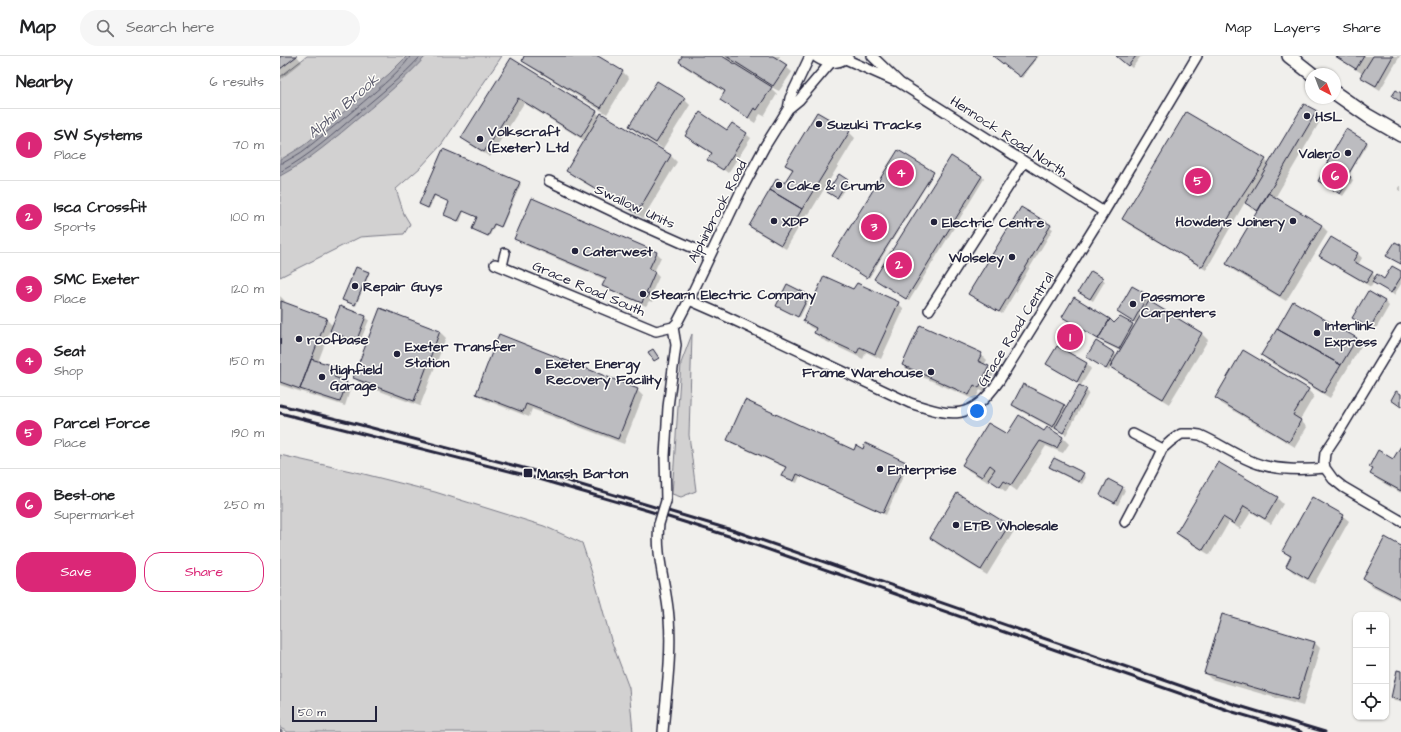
<!DOCTYPE html>
<html lang="en">
<head>
<meta charset="utf-8">
<style>
  body { margin:0; font-family:"Architects Daughter",sans-serif; background:#f6f6f6; color:#202124 }
  .controls { position:absolute; right:12px; bottom:12px; display:grid; overflow:hidden; border-radius:8px; box-shadow:0 1px 3px #0004 }
  .controls button { width:36px; height:36px; display:grid; place-items:center; padding:0; border:0; border-bottom:1px solid #e0e0e0; background:#fff; color:#202124; font:20px sans-serif }
  .compass { position:absolute; left:1025px; top:12px; width:36px; height:36px; border-radius:50%; background:#fff; box-shadow:0 1px 3px #0004; rotate:138deg }
  .scale { position:absolute; left:12px; bottom:10px; width:85px; box-sizing:border-box; padding-left:4px; border:2px solid #22223b; border-top:0; font-size:11px; line-height:14px; white-space:nowrap; color:#22223b; -webkit-text-stroke:3px #fdfcf7; paint-order:stroke }
  .you { position:absolute; left:697px; top:355px; width:14px; height:14px; margin:-10px; border:3px solid #fff; border-radius:50%; background:#1a73e8; box-shadow:0 0 0 6px #1a73e833 }
  .badge { display:grid; place-items:center; width:26px; height:26px; border-radius:50%; background:#db2777; color:#fff; font-size:13px; font-weight:700 }
  .pin { position:absolute; translate:-50% -50%; border:2px solid #fff; box-shadow:0 1px 4px #0006 }
  .list { margin:0; padding:0; list-style:none }
  h2 { display:flex; justify-content:space-between; align-items:center; height:52px; margin:0; padding:0 16px; font-size:17px }
  h2 small { font-size:13px; font-weight:400; color:#757577 }
  .list li { display:grid; grid-template-columns:26px 1fr auto; gap:12px; align-items:center; box-sizing:border-box; height:72px; padding:0 16px; border-top:1px solid #e0e0e0 }
  .list b { display:block; font-size:15px; white-space:nowrap }
  .list p { margin:0; font-size:13px; white-space:nowrap; color:#757577 }
  .list em { font-size:13px; font-style:normal; color:#757577 }
  .actions { display:flex; gap:8px; padding:12px 16px }
  .actions a { flex:1; padding:9px 0; border:1px solid #db2777; border-radius:16px; text-align:center; font-size:14px; color:#db2777 }
  .actions .main { background:#db2777; color:#fff }
  .icon { flex:none; width:22px; height:22px; fill:none; stroke:currentColor; stroke-width:2; stroke-linecap:round; stroke-linejoin:round }
  .map { position:relative; flex:none; width:1121px; height:676px; overflow:hidden }
  header { display:flex; align-items:center; gap:24px; box-sizing:border-box; height:56px; padding:0 20px; background:#fff; border-bottom:1px solid #e0e0e0 }
  header strong { font-size:19px }
  nav { display:flex; gap:22px; margin-inline-start:auto; font-size:14px }
  .search { width:280px; height:36px; background:#f6f6f6; display:flex; align-items:center; gap:10px; box-sizing:border-box; padding:0 14px; border-radius:22px; color:#757577; font-size:15px }
  main { display:flex }
  aside { flex:1; background:#fff }
  .map>svg:first-child { display:block }
</style>
</head>
<body>
<header>
<strong>Map</strong>
<div class="search"><svg class="icon" aria-label="search" viewBox="0 0 24 24"><circle cx="10" cy="10" r="6"/><path d="M15 15l6 6"/></svg>Search here</div>
<nav><a>Map</a><a>Layers</a><a>Share</a></nav>
</header>
<main>
<aside>
<h2>Nearby<small>6 results</small></h2>
<ul class="list">
<li><span class="badge">1</span><div><b>SW Systems</b><p>Place</p></div><em>70 m</em></li>
<li><span class="badge">2</span><div><b>Isca Crossfit</b><p>Sports</p></div><em>100 m</em></li>
<li><span class="badge">3</span><div><b>SMC Exeter</b><p>Place</p></div><em>120 m</em></li>
<li><span class="badge">4</span><div><b>Seat</b><p>Shop</p></div><em>150 m</em></li>
<li><span class="badge">5</span><div><b>Parcel Force</b><p>Place</p></div><em>190 m</em></li>
<li><span class="badge">6</span><div><b>Best-one</b><p>Supermarket</p></div><em>250 m</em></li>
</ul>
<div class="actions"><a class="main">Save</a><a>Share</a></div>
</aside>
<div class="map">
<svg width="1121" height="676" viewBox="0 0 1121 676">
  <rect width="100%" height="100%" fill="#f0efec"/>
  <filter id="ink" filterUnits="userSpaceOnUse"><feTurbulence type="fractalNoise" baseFrequency=".025" numOctaves="2"/><feDisplacementMap in="SourceGraphic" scale="8" xChannelSelector="R" yChannelSelector="G"/><feConvolveMatrix kernelMatrix="1 2 1 2 8 2 1 2 1" color-interpolation-filters="sRGB"/></filter>
  <g filter="url(#ink)">
    <path fill="#d2d1d1" stroke="#7a7a86" d="M27,0H222L162,88L141,111L116,133L124,158L130,168L124,178L80,181L0,221V21Z
      M412,278L409,379L416,435L401,441L392,438L401,307Z
      M0,399L84,418L155,436L264,470L302,487L316,529L331,584L349,632L353,676H8L0,672Z"/>
    <path fill="#a9a9b0" stroke="#737381" d="M127,0H146C126,22 104,41 81,60C55,82 30,104 0,120V104L23,90L109,18Z"/>
    <path fill="#0003" d="M0,0H17L22,6L0,24Z
      M246,0H316L343,16L349,22L327,58L249,10L243,4Z
      M404,0H440L449,5L444,0H500L498,4L512,16L499,35L489,30L497,38L484,60L480,58L475,67L447,49L441,43L445,36L406,12L400,6Z
      M715,0H759L742,22Z
      M837,0H861L852,12Z
      M1054,0H1120L1100,34L1086,25L1081,21L1083,18Z
      M232,3L316,56L320,60L381,94L382,92L356,76L350,70L404,43L410,49L382,94L391,100L397,106L363,162L293,120L287,114L305,85L244,47L210,101L188,87L182,82Z
      M1036,56L1042,62L995,142L1042,170L1048,176L1006,245L953,214L947,208L978,156L972,153L965,146L926,214L848,168L843,163L985,104L989,108Z
      M448,75L466,78L471,82L448,117L429,103L432,98L411,84L406,80Z
      M1067,75L1088,88L1068,120L1073,124L1063,140L1039,125L1049,107L1048,106Z
      M569,76L575,82L529,158L527,157L506,193L474,174L470,169L505,128L513,115L506,108Z
      M164,94L241,128L222,171L215,169L209,181L193,173L198,161L184,155L180,166L166,160L165,159L170,146L155,140L149,153L140,148Z
      M653,116L654,117L589,222L554,201Z
      M559,120L569,126L558,143L550,137Z
      M702,120L704,123L629,245L595,223Z
      M1121,129V136L1118,133Z
      M741,152L773,173L722,258L689,238Z
      M236,182L376,196L381,201L374,216L379,221L370,240L373,243L372,246L369,245L366,250L328,234L324,230L326,224L240,187Z
      M1051,182L1078,198L1082,202L1078,209L1092,217L1096,222L1105,224L1121,217V228L1114,239L1094,226L1091,231L1045,204L1041,200Z
      M88,217L89,218L76,250L64,245Z
      M822,223L825,225L813,245L802,238Z
      M852,231L868,240L871,243L869,246L922,278L928,284L889,348L837,316L831,311L829,315L810,303L816,286L837,300L840,295L824,287L820,283L835,268L852,269L855,271L857,268L838,256Z
      M574,235L618,247L624,253L601,303L586,296L583,303L541,283L535,277L536,274L530,271L524,265Z
      M1088,236L1105,246L1109,250L1094,276L1078,266L1073,262Z
      M529,239L530,241L520,261L497,250Z
      M0,240L5,245L4,247L46,263L53,270L60,251L86,261L89,264L79,288L53,278L50,274L38,306L57,312L62,317L59,324L67,327L71,331L65,350L0,329Z
      M160,276L166,282L140,350L81,328L75,322Z
      M800,278L801,279L794,293L782,286Z
      M1076,282L1082,288L1050,342L988,305L982,299Z
      M777,291L807,308L811,313L800,331L809,337L786,379L737,353L733,349L784,350L787,353L800,328L772,312L767,308Z
      M964,296L1028,334L1034,340L1020,364L1027,371L1015,391L942,348L937,342Z
      M701,298L707,304L704,309L708,311L714,317L705,337L700,334L695,344L629,315L623,309Z
      M357,334L363,340L344,388L252,353L249,361L203,343L197,337Z
      M767,372L783,382L789,388L783,397L766,390L737,435L730,430L726,436L710,423L708,426L689,415L683,409L764,377Z
      M448,384L575,395L584,394L586,389L626,407L628,409L606,459L520,420L517,427L505,422L503,420L506,412L451,387Z
      M1121,392V437L1098,424L1092,418L1094,414L1090,410L1114,404Z
      M939,407L997,442L1003,448L991,468L971,456L960,473L949,466L930,499L903,483L897,477Z
      M770,411L803,418L806,421L802,428L773,414Z
      M842,432L845,434L838,449L824,442L821,439Z
      M1063,460L1069,465L1034,528L1013,516L1007,510L1011,502L1003,495Z
      M728,469L734,475L707,519L657,488L651,482Z
      M1121,491V545L1090,529L1084,523Z
      M1034,586L1040,592L1023,650L931,623L925,617Z
      M1121,616V646L1114,645L1112,642Z"/>
    <g fill="none" stroke-linecap="round" stroke-linejoin="round">
      <path stroke="#58586a" stroke-width="1" d="M0,107H3C11,102 20,98 27,92C42,80 128,12 130,0
        M0,116C29,100 54,78 79,56C100,38 122,21 141,0"/>
      <path stroke="#737381" stroke-width="3.5" d="M0,675L1,676"/>
    </g>
    <path fill="#bcbcc0" stroke="#22223b" d="M0,0H17L0,13Z
      M244,0H318L343,15L321,52L242,5Z
      M402,0H442L492,31L477,54L474,52L468,62L440,44L445,35L399,6Z
      M446,0H493L507,9L493,30Z
      M713,0H757L740,21Z
      M836,0H856L848,10Z
      M1055,0H1084L1076,13Z
      M1093,0H1113L1096,30L1080,21Z
      M231,2L317,55L301,81L238,42L204,96L181,82Z
      M377,25L405,42L376,87L349,70Z
      M1116,34L1121,37V46L1112,40Z
      M1024,48L1037,55L978,155L965,147Z
      M420,56L447,74L452,67L467,77L443,114L427,104L432,97L405,80Z
      M537,56L570,75L522,153L490,134L497,122L504,127L513,113L505,109Z
      M906,56L986,103L957,147L922,211L842,163Z
      M321,57L391,99L357,157L286,115Z
      M1066,73L1087,86L1068,119L1047,106Z
      M163,93L240,126L221,171L214,168L208,180L192,173L197,161L183,155L178,165L164,159L169,146L154,139L148,152L139,148Z
      M618,94L654,116L587,222L552,200Z
      M671,100L702,120L626,243L594,223Z
      M1048,107L1071,121L1060,138L1038,125Z
      M559,118L568,124L557,142L547,136Z
      M490,134L522,153L501,189L469,170Z
      M988,137L1042,169L1000,240L946,208Z
      M252,142L377,196L369,213L375,216L366,237L369,238L367,242L364,241L362,247L322,230L326,222L234,183Z
      M741,151L771,169L719,256L688,238Z
      M1051,181L1078,197L1073,205L1093,216L1086,227L1039,200Z
      M1115,186L1121,189V208L1106,200Z
      M1112,210L1121,215V221L1111,237L1092,226L1097,218L1104,223Z
      M76,211L89,216L75,249L62,244Z
      M811,215L823,222L810,243L798,236Z
      M544,220L573,233L577,227L619,246L595,298L580,291L577,297L534,277L536,272L523,265Z
      M507,228L529,239L518,261L496,250Z
      M852,230L868,239L853,266L837,256Z
      M1088,235L1105,245L1090,272L1072,262Z
      M794,241L830,263L818,283L782,261Z
      M1,245L47,262L20,333L0,326Z
      M869,245L922,277L883,343L830,311Z
      M1013,245L1077,282L1061,309L997,273Z
      M60,250L86,260L76,286L50,275Z
      M100,252L160,275L134,345L73,322Z
      M840,261L853,268L839,293L818,283L830,263L834,267Z
      M640,269L702,297L698,305L709,310L699,332L694,329L689,339L622,309Z
      M788,270L801,278L792,292L779,285Z
      M997,273L1061,309L1044,337L981,299Z
      M219,278L358,333L338,383L246,348L243,356L196,338Z
      M816,285L835,297L826,313L806,301Z
      M777,290L807,307L797,326L766,308Z
      M373,293L379,302L374,305L368,296Z
      M963,294L1029,333L1013,359L1021,364L1009,386L935,342Z
      M31,303L58,311L54,321L67,326L60,346L20,333Z
      M743,328L785,349L773,371L732,349Z
      M799,329L807,333L783,377L775,372Z
      M1116,335L1121,338V351L1111,344Z
      M465,344L574,394L576,389L583,393L585,387L626,406L603,457L517,418L514,425L501,420L506,411L447,384Z
      M739,359L764,375L767,371L783,381L777,392L760,385L731,429L724,425L720,431L708,423L715,413L710,409L702,421L682,409L708,367L727,378Z
      M1121,390V435L1090,418L1093,413L1089,411L1098,394L1113,403Z
      M774,402L804,417L799,426L769,411Z
      M938,406L998,441L985,463L964,450L954,468L943,461L923,494L896,477Z
      M828,423L843,431L835,447L820,439Z
      M677,437L729,469L701,514L650,482Z
      M1032,441L1064,459L1028,523L1006,510L1011,500L1002,495Z
      M1105,481L1121,490V543L1083,523Z
      M942,558L1035,586L1017,644L924,617Z
      M1117,614L1121,615V644L1111,642Z"/>
    <g fill="none" stroke-linecap="round" stroke-linejoin="round">
      <g stroke="#22223b" stroke-width="12">
        <path id="street" d="M592,0L620,27L824,156
          M563,2L615,25
          M508,53L510,42L530,0
          M269,125L357,167L429,199
          M215,208L376,275L393,271
          M222,210L225,197
          M409,244L441,258L630,347C673,361 691,365 719,325L824,156L917,0
          M649,254L744,106
          M393,271L397,267L409,244L460,137L485,90L508,53L519,44L552,5
          M1121,273L1059,376L1045,397L1044,406L1045,412L1053,423L1063,431L1121,465
          M853,378L882,393
          M386,445L385,400L388,351L396,289L393,271
          M845,466L872,415L882,393L891,385L901,378H912L920,379C941,388 960,403 982,409C1000,414 1026,414 1045,412
          M379,468C375,499 387,531 389,562C392,600 386,638 383,676"/>
      </g>
      <g stroke="#22223b" stroke-width="16">
        <path id="secondary" d="M538,0C547,6 557,6 566,0
          M1009,0L1032,18
          M1055,37L1088,60L1121,79"/>
      </g>
      <use href="#street" stroke="#fdfcf7" stroke-width="9"/>
      <use href="#secondary" stroke="#fdfcf7" stroke-width="13"/>
      <path stroke="#22223b" stroke-width="3" d="M0,349L77,368L251,414L455,475L956,649L1045,676
        M0,357L241,418L369,455L455,482L953,656L1021,676"/>
      <g stroke="#22223b" stroke-width="12" stroke-linecap="butt">
        <path id="street-bridge" d="M379,468L386,445"/>
      </g>
      <use href="#street-bridge" stroke="#fdfcf7" stroke-width="9"/>
    </g>
  </g>
  <g fill="#22223b" stroke="#fdfcf7" stroke-width="1.5">
    <circle cx="1027" cy="60" r="4"/>
    <circle cx="539" cy="68" r="4"/>
    <circle cx="200" cy="83" r="4"/>
    <circle cx="1068" cy="97" r="4"/>
    <circle cx="499" cy="129" r="4"/>
    <circle cx="494" cy="165" r="4"/>
    <circle cx="1013" cy="165" r="4"/>
    <circle cx="654" cy="166" r="4"/>
    <circle cx="295" cy="195" r="4"/>
    <circle cx="732" cy="201" r="4"/>
    <circle cx="75" cy="230" r="4"/>
    <circle cx="363" cy="238" r="4"/>
    <circle cx="853" cy="248" r="4"/>
    <circle cx="1037" cy="277" r="4"/>
    <circle cx="19" cy="283" r="4"/>
    <circle cx="117" cy="298" r="4"/>
    <circle cx="258" cy="315" r="4"/>
    <circle cx="651" cy="316" r="4"/>
    <circle cx="42" cy="321" r="4"/>
    <circle cx="600" cy="413" r="4"/>
    <rect x="243" y="412" width="10" height="10" rx="2"/>
    <circle cx="676" cy="469" r="4"/>
  </g>
  <g text-anchor="middle" stroke-width="3" stroke-linejoin="round" paint-order="stroke">
    <g font-size="14" font-weight="bold" fill="#22223b" stroke="#fdfcf7" text-anchor="start">
      <text x="1035" y="65">HSL</text>
      <text x="547" y="73">Suzuki Tracks</text>
      <text x="208" y="80">Volkscraft<tspan x="208" dy="16">(Exeter) Ltd</tspan></text>
      <text x="1060" y="102" text-anchor="end">Valero</text>
      <text x="507" y="134">Cake &amp; Crumb</text>
      <text x="502" y="170">XDP</text>
      <text x="1005" y="170" text-anchor="end">Howdens Joinery</text>
      <text x="662" y="171">Electric Centre</text>
      <text x="303" y="200">Caterwest</text>
      <text x="724" y="206" text-anchor="end">Wolseley</text>
      <text x="83" y="235">Repair Guys</text>
      <text x="371" y="243">Stearn Electric Company</text>
      <text x="861" y="245">Passmore<tspan x="861" dy="16">Carpenters</tspan></text>
      <text x="1045" y="274">Interlink<tspan x="1045" dy="16">Express</tspan></text>
      <text x="27" y="288">roofbase</text>
      <text x="125" y="295">Exeter Transfer<tspan x="125" dy="16">Station</tspan></text>
      <text x="266" y="312">Exeter Energy<tspan x="266" dy="16">Recovery Facility</tspan></text>
      <text x="50" y="318">Highfield<tspan x="50" dy="16">Garage</tspan></text>
      <text x="643" y="321" text-anchor="end">Frame Warehouse</text>
      <text x="608" y="418">Enterprise</text>
      <text x="257" y="422">Marsh Barton</text>
      <text x="684" y="474">ETB Wholesale</text>
    </g>
    <g font-size="14" fill="#22223b" stroke="#fdfcf7">
      <text transform="translate(729 80) rotate(33)" y="5">Hennock Road North</text>
      <text transform="translate(355 150) rotate(25)" y="5">Swallow Units</text>
      <text transform="translate(437 155) rotate(-63)" y="5">Alphinbrook Road</text>
      <text transform="translate(309 232) rotate(23)" y="5">Grace Road South</text>
      <text transform="translate(735 273) rotate(-58)" y="5">Grace Road Central</text>
    </g>
    <g font-size="15" font-style="italic" fill="#58586a" stroke="#fdfcf7">
      <text transform="translate(63 50) rotate(-41)" y="5">Alphin Brook</text>
    </g>
  </g>
</svg>
<div class="controls">
<button>+</button>
<button>−</button>
<button><svg class="icon" aria-label="locate" viewBox="0 0 24 24"><circle cx="12" cy="12" r="6"/><path d="M12 2v4M12 18v4M2 12h4M18 12h4"/></svg></button>
</div>
<svg class="compass" viewBox="-18 -18 36 36"><path d="M0-13l5 13h-10z" fill="#e53935"/><path d="M0 13l5-13h-10z" fill="#757577"/></svg>
<div class="scale">50 m</div>
<div class="you"></div>
<div class="pin badge" style="left:790px;top:281px">1</div>
<div class="pin badge" style="left:619px;top:209px">2</div>
<div class="pin badge" style="left:594px;top:171px">3</div>
<div class="pin badge" style="left:621px;top:117px">4</div>
<div class="pin badge" style="left:918px;top:125px">5</div>
<div class="pin badge" style="left:1055px;top:120px">6</div>
</div>
</main>
</body>
</html>
